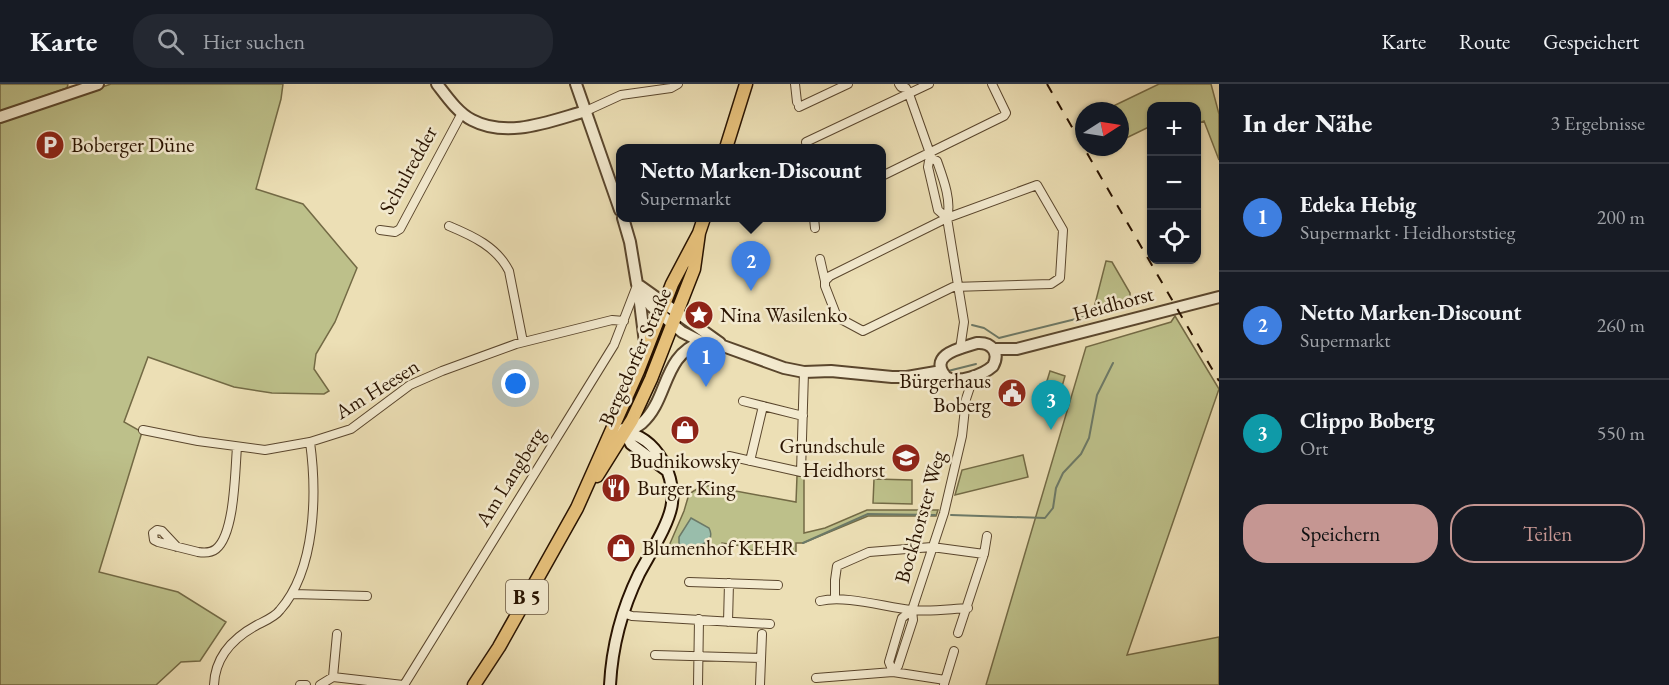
<!DOCTYPE html>
<html lang="de">
<head>
<meta charset="utf-8">
<style>
  body { margin:0; font-family:"EB Garamond",serif; background:#242831; color:#f1f3f6 }
  .controls { position:absolute; right:18px; top:18px; display:grid; overflow:hidden; border-radius:12px; box-shadow:0 2px 4px #0004 }
  .controls button { width:54px; height:54px; display:grid; place-items:center; padding:0; border:0; border-bottom:2px solid #363941; background:#171b24; color:#f1f3f6; font:30px sans-serif }
  .compass { position:absolute; left:1075px; top:18px; width:54px; height:54px; border-radius:50%; background:#171b24; box-shadow:0 2px 4px #0004; rotate:78deg }
  .you { position:absolute; left:516px; top:300px; width:21px; height:21px; margin:-15px; border:4px solid #fff; border-radius:50%; background:#1a73e8; box-shadow:0 0 0 9px #1a73e833 }
  .badge { display:grid; place-items:center; width:39px; height:39px; border-radius:50%; background:#c59692; color:#fff; font-size:20px; font-weight:700 }
  .pin { position:absolute; translate:-50% -50px; filter:drop-shadow(0 2px 3px #0008) }
  .pin::after { content:''; position:absolute; top:32px; width:21px; height:18px; background:inherit; clip-path:polygon(0 0,100% 0,50% 100%) }
  .popup { position:absolute; left:616px; top:60px; width:270px; height:78px; box-sizing:border-box; display:grid; place-content:center; border-radius:12px; background:#171b24; filter:drop-shadow(0 2px 4px #0005); font-size:20px; white-space:nowrap; color:#9ea1a6 }
  .popup b { font-size:22px; color:#f1f3f6 }
  .popup::after { content:''; position:absolute; left:50%; top:100%; margin-left:-12px; border:12px solid transparent; border-top-color:#171b24 }
  .list { margin:0; padding:0; list-style:none }
  h2 { display:flex; justify-content:space-between; align-items:center; height:78px; margin:0; padding:0 24px; font-size:26px }
  h2 small { font-size:20px; font-weight:400; color:#9ea1a6 }
  .list li { display:grid; grid-template-columns:39px 1fr auto; gap:18px; align-items:center; box-sizing:border-box; height:108px; padding:0 24px; border-top:2px solid #363941 }
  .list b { display:block; font-size:22px; white-space:nowrap }
  .list p { margin:0; font-size:20px; white-space:nowrap; color:#9ea1a6 }
  .list em { font-size:20px; font-style:normal; color:#9ea1a6 }
  .actions { display:flex; gap:12px; padding:18px 24px }
  .actions a { flex:1; padding:14px 0; border:2px solid #c59692; border-radius:24px; text-align:center; font-size:21px; color:#c59692 }
  .actions .main { background:#c59692; color:#111 }
  .icon { flex:none; width:33px; height:33px; fill:none; stroke:currentColor; stroke-width:2; stroke-linecap:round; stroke-linejoin:round }
  .map { position:relative; flex:none; width:1219px; height:601px; overflow:hidden }
  header { display:flex; align-items:center; gap:36px; box-sizing:border-box; height:84px; padding:0 30px; background:#171b24; border-bottom:2px solid #363941 }
  header strong { font-size:28px }
  nav { display:flex; gap:33px; margin-inline-start:auto; font-size:21px }
  .search { width:420px; height:54px; background:#242831; display:flex; align-items:center; gap:15px; box-sizing:border-box; padding:0 21px; border-radius:24px; color:#9ea1a6; font-size:22px }
  main { display:flex }
  aside { flex:1; background:#171b24 }
  .map>svg:first-child { display:block }
</style>
</head>
<body>
<header>
<strong>Karte</strong>
<div class="search"><svg class="icon" aria-label="search" viewBox="0 0 24 24"><circle cx="10" cy="10" r="6"/><path d="M15 15l6 6"/></svg>Hier suchen</div>
<nav><a>Karte</a><a>Route</a><a>Gespeichert</a></nav>
</header>
<main>
<div class="map">
<svg width="1219" height="601" viewBox="0 0 1219 601">
  <rect width="100%" height="100%" fill="#ecdfb5"/>
  <filter id="stains"><feTurbulence type="fractalNoise" baseFrequency=".00333" numOctaves="4"/><feColorMatrix values="0 0 0 0 .2 0 0 0 0 .09 0 0 0 0 .02 0 0 0 .5 -.17"/></filter>
  <radialGradient id="worn" r=".72"><stop offset=".6" stop-color="#630" stop-opacity="0"/><stop offset="1" stop-color="#630" stop-opacity=".3"/></radialGradient>
  <path fill="#bdc08a" stroke="#736a45" stroke-width="1.5" d="M0,0H68L67,4L0,27Z
    M111,0H283L281,15L256,105L303,120L357,184L335,238L316,270L314,285L329,307L324,310L272,309L234,303L148,273L124,338L142,348L99,488L178,508L226,538L200,577L181,578L156,601H0V37Z
    M1159,0H1211L1219,30V76L1204,37L1197,40L1196,22H1152L1151,42L1120,57V27H1103Z
    M1106,177L1112,178L1130,209V215L1125,221L1097,226L1094,224Z
    M1175,232L1219,305L1127,571L1219,553V601H986L1086,263L1171,238Z
    M1050,287L1065,292L1056,324L1040,320Z
    M1023,371L1028,393L955,411L962,386Z
    M797,392H804V449L825,444L867,426H938L936,432H868L803,459H796V468L746,466L742,462L722,459L721,465L665,471L684,427L689,410L703,401L796,418Z
    M874,395L912,396V420L873,419Z"/>
  <path fill="#99bdab" stroke="#6c7967" stroke-width="1.5" d="M691,434L709,444C718,462 690,464 679,461V453Z"/>
  <g fill="none" stroke-linecap="round" stroke-linejoin="round">
    <path stroke="#6c7967" stroke-width="2" d="M972,241L984,244L999,254L1092,231L1097,226
      M1066,258L1076,255
      M948,287L976,280
      M951,431L1045,434L1053,424L1056,404L1063,389L1081,370L1089,354L1097,311L1113,279
      M803,459L868,430L935,431"/>
    <g stroke="#5a462d" stroke-width="10">
      <path id="minor" d="M795,0L797,18
        M899,0L901,3L906,4L909,10L932,75L937,77C943,94 952,117 947,134L964,238L960,265
        M799,23L848,0
        M586,27L621,11L671,4L678,0
        M807,64L806,58L929,0
        M932,75L929,77L928,83L938,126L947,134
        M882,92L1004,32L1006,29L992,0
        M1037,101L1063,146L1060,194L1051,200L953,203L863,247L837,233L825,202V197L830,192L947,134Z
        M814,134L815,144
        M449,142C473,152 497,163 509,187L523,258
        M380,146L395,148L400,145L462,29
        M820,175L825,197
        M743,317L803,332
        M143,346L198,357L265,366L310,358L351,345L410,301L442,287L516,260L612,236L624,237
        M729,372L801,388L804,288
        M750,377L763,322
        M177,463L162,447L157,446L153,449L154,456L158,458L198,468C204,469 211,469 216,465C235,450 235,386 237,363
        M689,498L778,501
        M293,510L367,512
        M835,514V496L837,482L869,468L932,463L984,470
        M820,517C846,511 884,523 912,526C931,528 949,525 968,524
        M912,526L913,536L898,582L893,588L889,578L902,534L912,526L944,429L962,352L966,315L974,291
        M623,529L632,532L770,540
        M728,538L729,499
        M958,549L984,470L987,452
        M655,571L761,574
        M333,593L337,550
        M816,594L893,588L945,596
        M944,600L954,567
        M214,601C215,573 233,554 257,541C265,537 275,533 280,526C316,485 317,409 310,358
        M300,601H306
        M320,601L333,593L403,601
        M404,601L614,261L636,204
        M698,601L699,535
        M760,601L762,550"/>
    </g>
    <g stroke="#5a462d" stroke-width="14">
      <path id="tertiary" d="M437,0C447,13 458,29 472,36C508,55 550,37 586,27
        M576,0L620,126
        M0,33L98,0
        M623,134L630,158L637,200L651,222L682,248L702,258L723,262L784,284L804,288L831,287L892,293H907L936,288L944,290
        M640,202L720,259
        M638,203L646,267
        M977,259C992,258 1000,269 993,282C983,291 958,300 946,293C927,270 962,264 977,259Z
        M994,265H1017L1219,213
        M625,348C631,346 637,343 642,339C669,315 662,271 702,258"/>
    </g>
    <g stroke="#291300" stroke-width="14">
      <path id="secondary" d="M623,345L631,360L666,386
        M610,601C612,562 622,525 639,490C649,471 670,439 672,419C676,388 651,344 616,349"/>
    </g>
    <g stroke="#291300" stroke-width="15">
      <path id="primary" d="M726,64L746,0
        M597,392L632,336L651,295L694,185L699,149L704,134
        M474,601L499,563L577,424L638,287L672,200L699,149"/>
    </g>
    <use href="#minor" stroke="#f3eacf" stroke-width="8"/>
    <use href="#tertiary" stroke="#f3eacf" stroke-width="10"/>
    <use href="#secondary" stroke="#f3eacf" stroke-width="10"/>
    <use href="#primary" stroke="#e6c07a" stroke-width="12"/>
    <path stroke="#291300" stroke-width="2" stroke-dasharray="10 10" stroke-linecap="butt" d="M1047,0L1219,297"/>
  </g>
  <defs>
    <g id="parking-disc" transform="scale(1.5)"><circle r="9.5" fill="#8f2418" stroke="#f3eacf"/><path d="M-3.5-5.5H1a3.5 3.5 0 0 1 0 7H-1V5.5H-3.5ZM-1-3.4V-.6H.8a1.4 1.4 0 0 0 0-2.8Z" fill="#fff"/></g>
    <g id="sight-disc" transform="scale(1.5)"><circle r="9.5" fill="#8f2418" stroke="#f3eacf"/><path d="M0-6L1.8-2.2L6-1.7L2.9 1.2L3.7 5.4L0 3.3L-3.7 5.4L-2.9 1.2L-6-1.7L-1.8-2.2Z" fill="#fff"/></g>
    <g id="civic-disc" transform="scale(1.5)"><circle r="9.5" fill="#8f2418" stroke="#f3eacf"/><path d="M-.6-6.5H3V-4.5H.6V-3L4-1V1h2V6H-6V1h2V-1L-.6-3ZM-1.2 2.5V6h2.4V2.5Z" fill="#fff"/></g>
    <g id="shop-disc" transform="scale(1.5)"><circle r="9.5" fill="#8f2418" stroke="#f3eacf"/><path d="M-5-2.5h2.3a2.7 3.5 0 0 1 5.4 0H5L5.5 6h-11ZM-1.5-2.5h3a1.5 2.3 0 0 0-3 0Z" fill="#fff"/></g>
    <g id="school-disc" transform="scale(1.5)"><circle r="9.5" fill="#8f2418" stroke="#f3eacf"/><path d="M0-5L7-2L0 1L-7-2ZM-4 1L0 2.5L4 1V4Q0 6-4 4Z" fill="#fff"/></g>
    <g id="restaurant-disc" transform="scale(1.5)"><circle r="9.5" fill="#8f2418" stroke="#f3eacf"/><path d="M-5-6h1v4h1v-4h1v4h1v-4h1v5L-1.5 .5V6h-2V.5L-5-1ZM5-6V6H3V1.5H1.5Q1.5-4 5-6Z" fill="#fff"/></g>
  </defs>
  <g fill-rule="evenodd">
    <use href="#parking-disc" x="50" y="61"/>
    <use href="#sight-disc" x="699" y="231"/>
    <use href="#civic-disc" x="1012" y="309"/>
    <use href="#shop-disc" x="685" y="346"/>
    <use href="#school-disc" x="906" y="374"/>
    <use href="#restaurant-disc" x="616" y="404"/>
    <use href="#shop-disc" x="621" y="464"/>
  </g>
  <g text-anchor="middle" stroke-width="5" stroke-linejoin="round" paint-order="stroke">
    <rect fill="#f3eacf" stroke="#66543e" stroke-width="1.5" x="506" y="496" width="42" height="34" rx="4.5"/>
    <g font-size="20" font-weight="bold" fill="#291300">
      <text x="527" y="520">B 5</text>
    </g>
    <g font-size="21" fill="#291300" stroke="#f3eacf" text-anchor="start">
      <text x="71" y="68">Boberger Düne</text>
      <text x="720" y="238">Nina Wasilenko</text>
      <text x="991" y="304" text-anchor="end">Bürgerhaus<tspan x="991" dy="24">Boberg</tspan></text>
      <text x="885" y="369" text-anchor="end">Grundschule<tspan x="885" dy="24">Heidhorst</tspan></text>
      <text x="685" y="384" text-anchor="middle">Budnikowsky</text>
      <text x="637" y="411">Burger King</text>
      <text x="642" y="471">Blumenhof KEHR</text>
    </g>
    <g font-size="21" fill="#291300" stroke="#f3eacf">
      <text transform="translate(408 86) rotate(-61)" y="7">Schulredder</text>
      <text transform="translate(1113 220) rotate(-15)" y="7">Heidhorst</text>
      <text transform="translate(635 273) rotate(-66)" y="7">Bergedorfer Straße</text>
      <text transform="translate(377 305) rotate(-32)" y="7">Am Heesen</text>
      <text transform="translate(510 393) rotate(-58)" y="7">Am Langberg</text>
      <text transform="translate(920 433) rotate(-74)" y="7">Bockhorster Weg</text>
    </g>
  </g>
  <rect width="100%" height="100%" filter="url(#stains)"/>
  <rect width="100%" height="100%" fill="url(#worn)"/>
</svg>
<div class="controls">
<button>+</button>
<button>−</button>
<button><svg class="icon" aria-label="locate" viewBox="0 0 24 24"><circle cx="12" cy="12" r="6"/><path d="M12 2v4M12 18v4M2 12h4M18 12h4"/></svg></button>
</div>
<svg class="compass" viewBox="-18 -18 36 36"><path d="M0-13l5 13h-10z" fill="#e53935"/><path d="M0 13l5-13h-10z" fill="#9ea1a6"/></svg>
<div class="you"></div>
<div class="pin badge" style="left:706px;top:303px;background:#3f7fe0">1</div>
<div class="pin badge" style="left:751px;top:207px;background:#3f7fe0">2</div>
<div class="popup"><b>Netto Marken-Discount</b>Supermarkt</div>
<div class="pin badge" style="left:1051px;top:346px;background:#0f9aa8">3</div>
</div>
<aside>
<h2>In der Nähe<small>3 Ergebnisse</small></h2>
<ul class="list">
<li><span class="badge" style="background:#3f7fe0">1</span><div><b>Edeka Hebig</b><p>Supermarkt · Heidhorststieg</p></div><em>200 m</em></li>
<li><span class="badge" style="background:#3f7fe0">2</span><div><b>Netto Marken-Discount</b><p>Supermarkt</p></div><em>260 m</em></li>
<li><span class="badge" style="background:#0f9aa8">3</span><div><b>Clippo Boberg</b><p>Ort</p></div><em>550 m</em></li>
</ul>
<div class="actions"><a class="main">Speichern</a><a>Teilen</a></div>
</aside>
</main>
</body>
</html>
